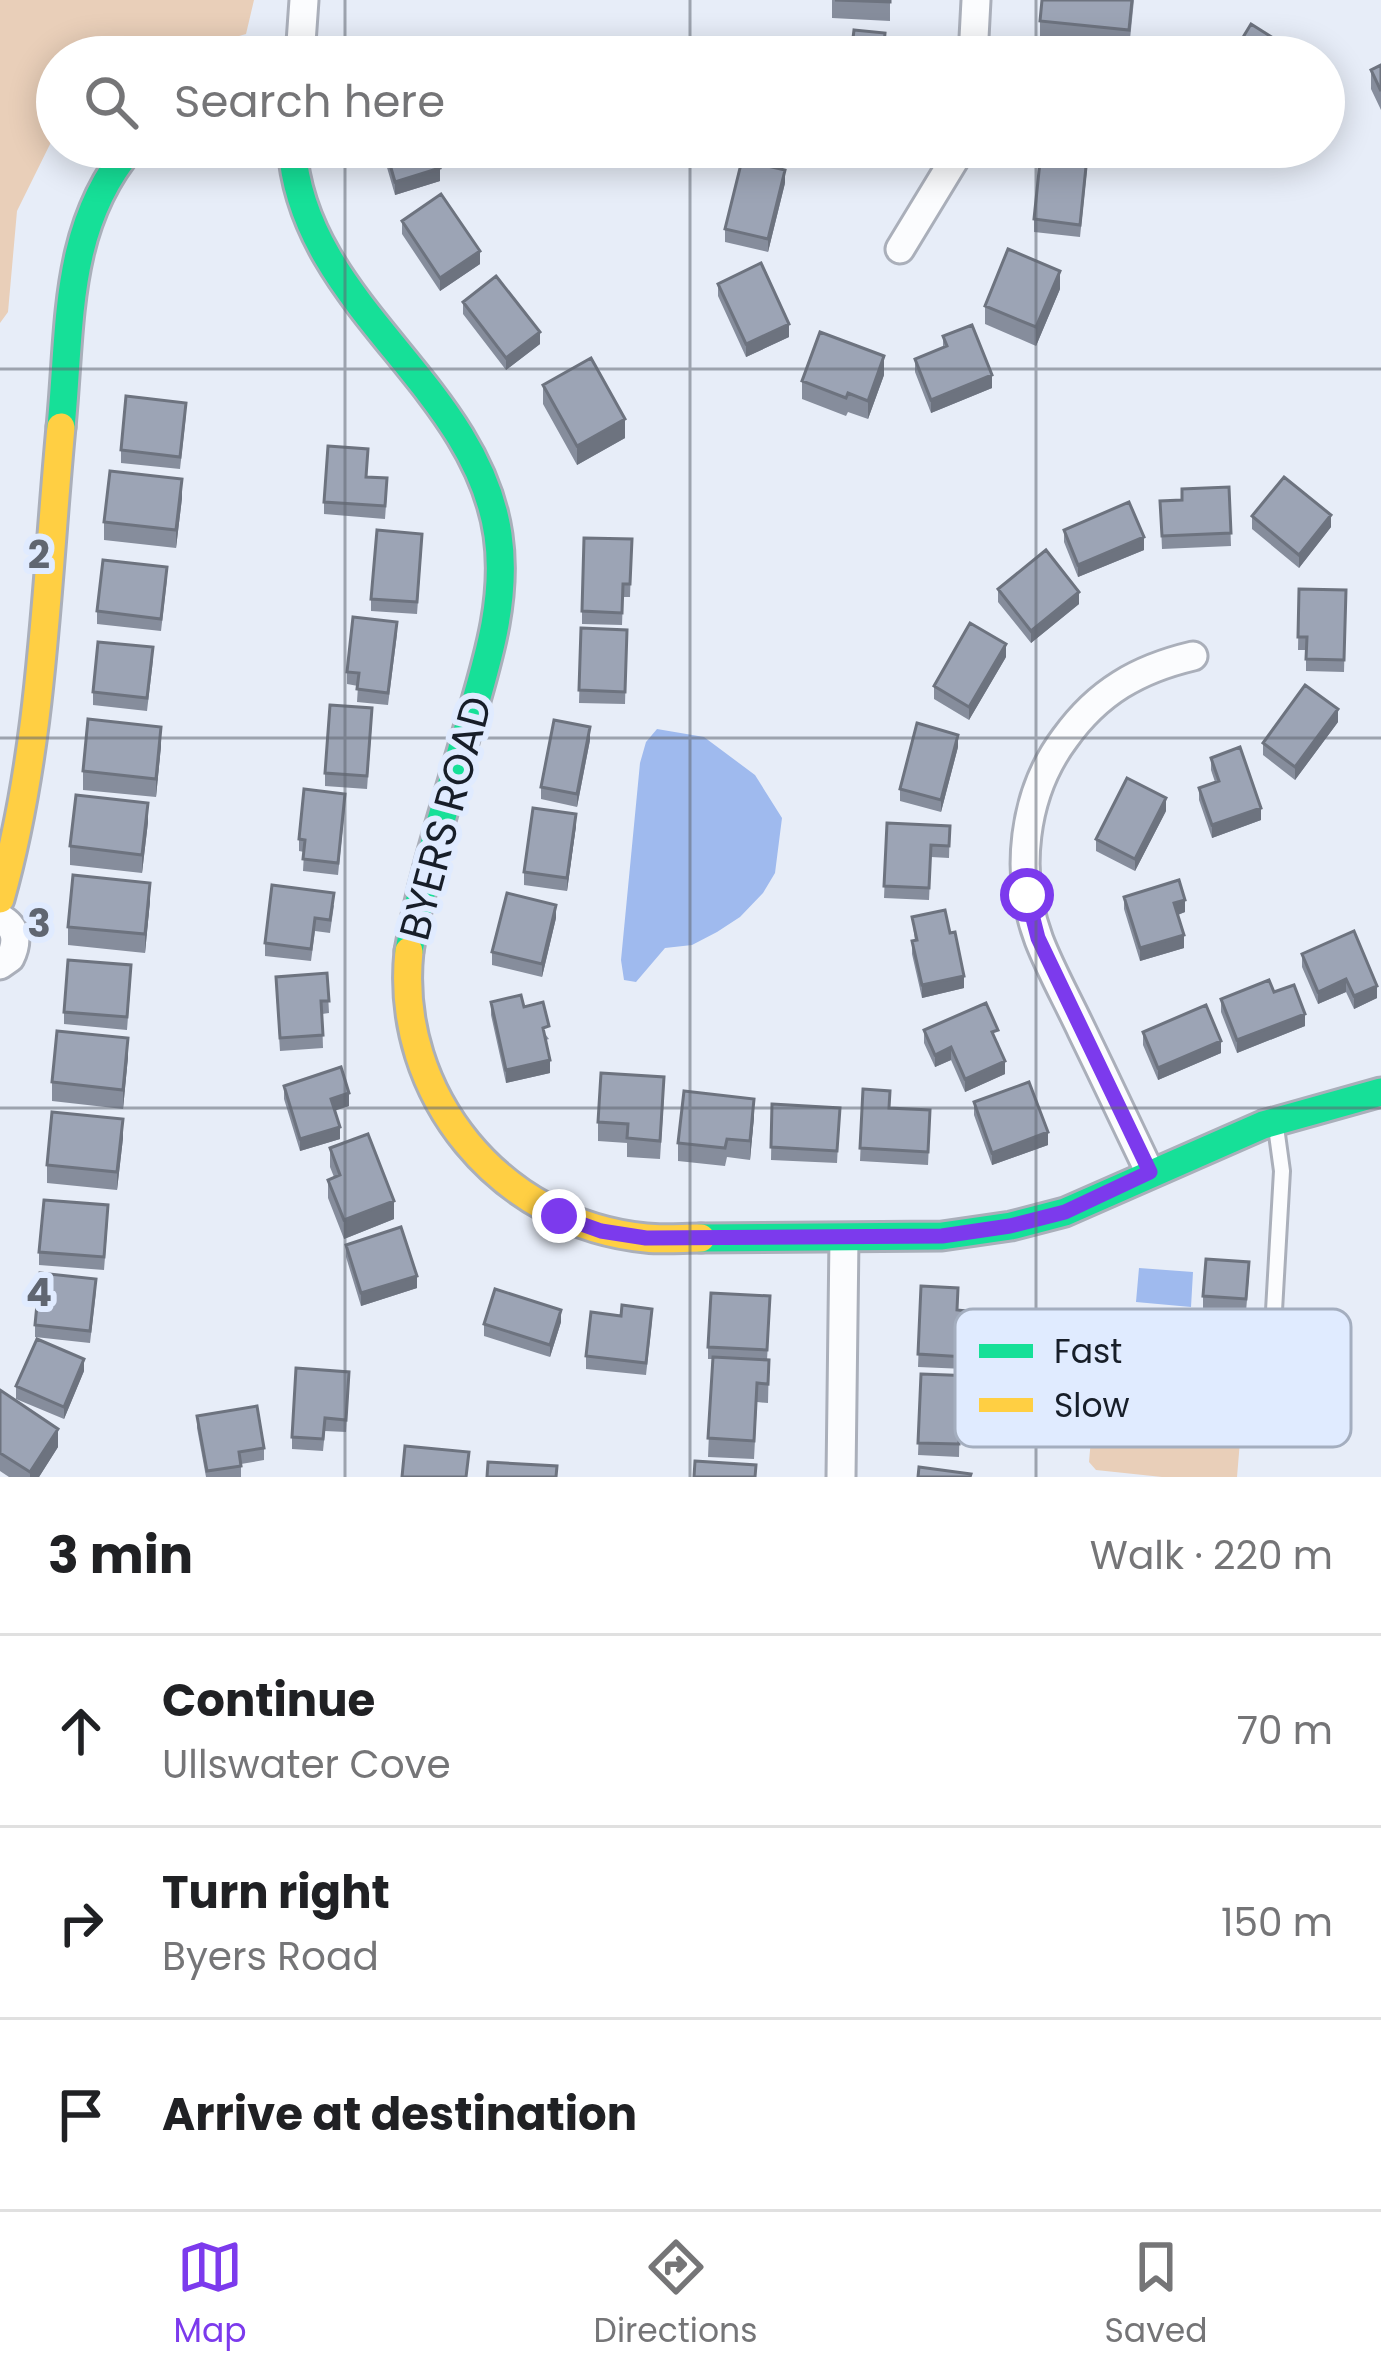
<!DOCTYPE html>
<html lang="en">
<head>
<meta charset="utf-8">
<style>
  body { margin:0; font-family:Poppins,sans-serif; background:#f6f6f6; color:#202124 }
  .stop { position:absolute; width:36px; height:36px; margin:-27px; border:9px solid #7c3aed; border-radius:50%; background:#fff }
  .stop.end { background:#7c3aed; border-color:#fff; box-shadow:0 3px 12px #0008 }
  .list { margin:0; padding:0; list-style:none }
  h2 { display:flex; justify-content:space-between; align-items:center; height:156px; margin:0; padding:0 48px; font-size:51px }
  h2 small { font-size:39px; font-weight:400; color:#757577 }
  .list li { display:grid; grid-template-columns:78px 1fr auto; gap:36px; align-items:center; box-sizing:border-box; height:192px; padding:0 48px; border-top:3px solid #e0e0e0 }
  .list b { display:block; font-size:45px; white-space:nowrap }
  .list p { margin:0; font-size:39px; white-space:nowrap; color:#757577 }
  .list em { font-size:39px; font-style:normal; color:#757577 }
  .icon { flex:none; width:66px; height:66px; fill:none; stroke:currentColor; stroke-width:2; stroke-linecap:round; stroke-linejoin:round }
  .map { position:relative; flex:none; width:1381px; height:1477px; overflow:hidden }
  .search { position:absolute; background:#fff; box-shadow:0 6px 30px #0003; left:36px; right:36px; top:36px; height:132px; display:flex; align-items:center; gap:30px; box-sizing:border-box; padding:0 42px; border-radius:66px; color:#757577; font-size:45px }
  .sheet { height:732px; background:#fff }
  nav { display:flex; justify-content:space-around; align-items:center; box-sizing:border-box; height:168px; border-top:3px solid #e0e0e0; background:#fff; font-size:33px; color:#757577 }
  nav a { display:grid; justify-items:center; gap:6px }
  nav .on { color:#7c3aed }
  .map>svg:first-child { display:block }
</style>
</head>
<body>
<div class="map">
<svg width="1381" height="1477" viewBox="0 0 1381 1477">
  <rect width="100%" height="100%" fill="#e7edf8"/>
  <path fill="#e9cfb9" d="M0,0H254L246,34L166,57H57V130L17,211L8,312L0,323Z
    M1108,1336L1240,1348L1247,1357L1237,1477H1162L1096,1470L1089,1462L1099,1346Z"/>
  <path fill="#9fbaee" d="M657,729L704,737L755,775L782,818L775,873L763,893L740,917L717,932L692,945L665,948L636,982L624,980L621,960L640,763L646,742Z
    M1139,1268L1193,1272L1191,1307L1136,1302Z"/>
  <g fill="none" stroke-linecap="round" stroke-linejoin="round">
    <g stroke="#aaafba" stroke-width="20">
      <path id="lane" d="M1273,1328L1282,1171L1276,1127"/>
    </g>
    <g stroke="#aaafba" stroke-width="33">
      <path id="street" d="M300,57L304,0
        M973,57L976,0
        M900,249L962,147
        M0,918C17,927 18,942 10,958L0,965
        M1150,1173C1127,1125 1105,1078 1082,1031C1068,1001 1051,971 1039,940C1014,874 1023,794 1065,738C1098,692 1138,669 1193,656
        M841,1477L844,1238"/>
    </g>
    <g stroke="#aaafba" stroke-width="33">
      <path id="fast" d="M292,147C302,305 476,383 498,535C507,596 489,656 472,714C450,793 423,871 409,951
        M61,427C71,327 63,227 131,147
        M701,1238L942,1236L1011,1226L1065,1212L1263,1125L1381,1092"/>
    </g>
    <g stroke="#aaafba" stroke-width="33">
      <path id="slow" d="M0,899C43,747 46,584 61,427
        M409,951C394,1095 501,1224 646,1238C664,1240 683,1238 701,1238"/>
    </g>
    <use href="#lane" stroke="#fbfcfe" stroke-width="14"/>
    <use href="#street" stroke="#fbfcfe" stroke-width="27"/>
    <use href="#fast" stroke="#16e098" stroke-width="27"/>
    <use href="#slow" stroke="#ffcf43" stroke-width="27"/>
  </g>
  <path fill="#868d9c" d="M832,0H890V21L832,18Z
    M1134,0L1129,49L1040,40V21Z
    M1381,65V110L1371,89V70Z
    M381,147H434L440,181L395,195Z
    M565,147H605V161L565,162Z
    M1087,169L1080,237L1034,232V219Z
    M785,183L768,252L725,242V229Z
    M402,221L480,264L440,291L402,234Z
    M718,284L789,337L746,357L718,296Z
    M1060,289L1036,346L985,324V306Z
    M463,302L540,344L506,370L463,314Z
    M943,336L992,388L931,413L915,372V359L943,348Z
    M884,375L868,419L848,412L846,416L802,399V381Z
    M543,385L625,438L577,465L543,404Z
    M186,415L180,469L121,463V450Z
    M366,477L387,491L385,519L324,514V502Z
    M1229,487L1231,546L1162,549L1160,501L1182,500Z
    M182,498L176,548L104,540V522Z
    M1252,516L1331,527L1299,568L1252,529Z
    M1064,530L1144,550L1078,577L1064,542Z
    M632,539L630,597H623L622,625L582,624V611Z
    M422,546L417,614L371,611V599Z
    M167,579L161,631L97,624V611Z
    M998,589L1079,604L1031,643L998,602Z
    M1299,589L1346,590L1344,672L1306,671V650H1298Z
    M581,628L627,630L625,704L579,703Z
    M397,634L388,705L357,702L358,686L347,684V672Z
    M1006,657L969,720L934,699V686Z
    M153,660L147,711L93,705V692Z
    M372,721L367,789L325,786V773Z
    M1338,722L1295,780L1263,755V743Z
    M590,740L577,807L541,799V787Z
    M161,746L156,797L83,790V771Z
    M958,747L941,812L900,801V789Z
    M1211,758L1261,820L1212,838L1199,800V788L1215,782L1211,770Z
    M345,806L338,875L303,871L304,852L299,851V839Z
    M1166,811L1135,871L1096,851V839Z
    M148,822L142,873L70,865V846Z
    M887,823L950,826L949,858L931,857L929,900L884,898Z
    M576,826L567,891L524,885V872Z
    M1124,897L1185,912L1178,915L1184,948L1140,961L1124,909Z
    M150,901L145,953L68,945V927Z
    M334,905L330,933L315,931L311,961L265,956V943Z
    M912,917L950,933L964,988L922,998L912,954V941H915Z
    M556,918L542,977L492,965V952Z
    M1302,954L1377,998L1354,1009L1346,992L1318,1004L1302,967Z
    M327,973L329,1013L322,1014L323,1048L280,1051L276,989Z
    M131,977L127,1030L64,1024V1012Z
    M1274,992L1305,1026L1237,1053L1221,1012V999Z
    M491,1002L524,1007L549,1039L546,1040L550,1073L506,1083L491,1015Z
    M924,1030L998,1042L1005,1074L965,1092L951,1060L935,1067L924,1043Z
    M1143,1032L1221,1053L1158,1080L1143,1045Z
    M128,1057L123,1109L52,1101V1082Z
    M284,1086L349,1106L334,1110L340,1139L300,1151L284,1099Z
    M863,1089L890,1108L930,1123L928,1165L860,1161Z
    M664,1096L660,1159L627,1157V1143L598,1141V1122Z
    M974,1102L1048,1145L992,1165L974,1115Z
    M772,1104L840,1108L837,1163L771,1160Z
    M754,1117L750,1160L727,1157L725,1166L678,1161V1143Z
    M123,1138L117,1190L47,1183V1165Z
    M330,1148L394,1219L344,1239L328,1198V1180L334,1177L330,1167Z
    M108,1218L104,1270L39,1265V1252Z
    M346,1245L417,1288L361,1306L346,1257Z
    M1249,1275L1246,1312L1203,1308V1296Z
    M921,1286L957,1310L968,1311L965,1369L918,1367Z
    M96,1291L90,1343L35,1337V1325Z
    M770,1308L767,1360H769L768,1403L757,1402L754,1459L708,1457L712,1359H708V1347Z
    M621,1316L652,1321L646,1375L586,1369V1356Z
    M561,1322L550,1357L484,1336V1324Z
    M84,1371L64,1419L16,1399V1386Z
    M921,1374L973,1376L972,1411H960L959,1457L918,1455Z
    M349,1384L346,1432L325,1431L323,1451L292,1449V1437Z
    M0,1390L58,1447L39,1477H9L0,1471Z
    M197,1416L264,1448V1460L241,1464V1477H206L197,1428Z"/>
  <path fill="#6d737f" d="M440,168V181L395,195V182Z
    M785,170V183L768,252V239Z
    M480,251V264L440,291V278Z
    M1060,271V289L1036,346V327Z
    M789,324V337L746,357V344Z
    M540,332V344L506,370V358Z
    M884,356V375L868,419V401Z
    M992,375V388L931,413V400Z
    M625,419V438L577,465V446Z
    M182,479V498L176,548V530Z
    M1331,515V527L1299,568V555Z
    M1144,537V550L1078,577V565Z
    M1079,592V604L1031,643V631Z
    M1006,644V657L969,720V707Z
    M1338,709V722L1295,780V767Z
    M161,727V746L156,797V779Z
    M590,727V740L577,807V794Z
    M958,735V747L941,812V800Z
    M1166,798V811L1135,871V859Z
    M148,803V822L142,873V855Z
    M1261,808V820L1212,838V825Z
    M576,814V826L567,891V878Z
    M150,883V901L145,953V934Z
    M1185,900V912L1174,916V903Z
    M556,905V918L542,977V964Z
    M1184,935V948L1140,961V948Z
    M964,976V988L922,998V985Z
    M1346,979V992L1318,1004V992Z
    M1377,986V998L1354,1009V996Z
    M1305,1014V1026L1237,1053V1040Z
    M128,1038V1057L123,1109V1090Z
    M1221,1041V1053L1158,1080V1068Z
    M951,1047V1060L935,1067V1055Z
    M550,1060V1073L506,1083V1070Z
    M1005,1061V1074L965,1092V1079Z
    M349,1093V1106L331,1112V1099Z
    M754,1099V1117L750,1160V1141Z
    M123,1119V1138L117,1190V1172Z
    M340,1127V1139L300,1151V1139Z
    M1048,1132V1145L992,1165V1153Z
    M394,1201V1219L344,1239V1220Z
    M417,1276V1288L361,1306V1293Z
    M561,1310V1322L550,1357V1345Z
    M84,1359V1371L64,1419V1407Z
    M58,1429V1447L39,1477H30V1472Z"/>
  <path fill="#9ca4b5" stroke="#6d737f" stroke-width="3" d="M835,0H890V2Z
    M1042,0H1132L1129,30L1040,21Z
    M1251,24L1303,57H1231Z
    M854,30L885,33L883,57H838L839,52L851,54Z
    M1051,48L1096,53L1095,57H1050Z
    M1381,65V91L1371,70Z
    M385,147H434L440,168L395,182Z
    M565,147H605V149H565Z
    M1041,152L1087,157L1080,225L1034,219Z
    M742,160L785,170L768,239L725,229Z
    M441,194L480,251L440,278L402,221Z
    M1008,249L1060,271L1036,327L985,306Z
    M761,263L789,324L746,344L718,284Z
    M496,276L540,332L506,358L463,302Z
    M972,325L992,375L931,400L915,359L947,346L943,336Z
    M820,332L884,356L868,401L848,393L846,398L802,381Z
    M591,358L625,419L577,446L543,385Z
    M126,396L186,403L180,457L121,450Z
    M328,446L368,449L366,477L387,478L385,506L324,502Z
    M110,471L182,479L176,530L104,522Z
    M1284,477L1331,515L1299,555L1252,516Z
    M1229,487L1231,533L1162,536L1160,501L1182,500V489Z
    M1129,502L1144,537L1078,565L1064,530Z
    M377,530L422,534L417,602L371,599Z
    M584,538L632,539L630,584H623L622,613L582,611Z
    M1046,550L1079,592L1031,631L998,589Z
    M103,560L167,567L161,619L97,611Z
    M1299,589L1346,590L1344,660L1306,659L1307,637H1298Z
    M353,617L397,622L388,693L357,689L359,673L347,672Z
    M970,623L1006,644L969,707L934,686Z
    M581,628L627,630L625,692L579,690Z
    M98,642L153,647L147,698L93,692Z
    M1305,685L1338,709L1295,767L1263,743Z
    M330,705L372,708L367,776L325,773Z
    M88,719L161,727L156,779L83,771Z
    M554,720L590,727L577,794L541,787Z
    M917,723L958,735L941,800L900,789Z
    M1240,747L1261,808L1212,825L1199,788L1219,781L1211,758Z
    M1127,778L1166,798L1135,859L1096,839Z
    M304,789L345,794L338,863L303,859L305,840L299,839Z
    M76,795L148,803L142,855L70,846Z
    M533,808L576,814L567,878L524,872Z
    M887,823L950,826L949,846L931,845L929,888L884,886Z
    M73,875L150,883L145,934L68,927Z
    M1179,880L1185,900L1174,903L1184,935L1140,948L1124,897Z
    M272,885L334,893L330,920L315,918L311,949L265,943Z
    M507,893L556,905L542,964L492,952Z
    M945,910L950,933L955,932L964,976L922,985L912,941L917,940L912,917Z
    M1354,931L1377,986L1354,996L1346,979L1318,992L1302,954Z
    M68,960L131,965L127,1017L64,1012Z
    M327,973L329,1001H321L323,1035L280,1038L276,977Z
    M1269,980L1274,992L1294,985L1305,1014L1237,1040L1221,999Z
    M521,995L524,1007L543,1002L549,1026L543,1028L550,1060L506,1070L491,1002Z
    M986,1003L998,1030L992,1032L1005,1061L965,1079L951,1047L935,1055L924,1030Z
    M1206,1005L1221,1041L1158,1068L1143,1032Z
    M57,1031L128,1038L123,1090L52,1082Z
    M341,1067L349,1093L331,1099L340,1127L300,1139L284,1086Z
    M601,1073L664,1077L660,1141L627,1138L628,1124L598,1122Z
    M1029,1082L1048,1132L992,1153L974,1102Z
    M863,1089L890,1091L889,1108L930,1110L928,1152L860,1148Z
    M684,1091L754,1099L750,1141L727,1139L725,1148L678,1143Z
    M772,1104L840,1108L837,1151L771,1147Z
    M52,1112L123,1119L117,1172L47,1165Z
    M368,1134L394,1201L344,1220L328,1180L340,1175L330,1148Z
    M44,1200L108,1205L104,1257L39,1252Z
    M401,1227L417,1276L361,1293L346,1245Z
    M1206,1259L1249,1262L1246,1299L1203,1296Z
    M40,1273L96,1279L90,1331L35,1325Z
    M921,1286L958,1288L957,1310L968,1311L965,1357L918,1354Z
    M495,1289L561,1310L550,1345L484,1324Z
    M711,1293L770,1296L767,1350L708,1347Z
    M622,1305L652,1309L646,1363L586,1356L591,1312L621,1316Z
    M37,1339L84,1359L64,1407L16,1386Z
    M713,1357L769,1360L768,1384L757,1383L754,1441L708,1438Z
    M296,1368L349,1372L346,1420L325,1418L323,1439L292,1437Z
    M921,1374L973,1376L972,1399L960,1398L959,1444L918,1443Z
    M0,1390L58,1429L30,1472L0,1453Z
    M257,1406L264,1448L239,1452L241,1466L207,1471L197,1416Z
    M405,1446L469,1452L466,1477H402Z
    M695,1461L756,1465L755,1477H694Z
    M488,1462L557,1466L556,1477H487Z
    M919,1467L971,1474L970,1477H918Z"/>
  <g fill="none" stroke-linecap="round" stroke-linejoin="round">
    <path stroke="#7c3aed" stroke-width="15" d="M559,1216L601,1231L646,1238L942,1236L1010,1226L1065,1212L1150,1172L1038,938L1027,895"/>
  </g>
  <path fill="none" stroke="#606671" stroke-width="3" stroke-opacity="0.55" d="M345,0V57M690,0V57M1036,0V57M345,147V1477M690,147V1477M1036,147V1477M0,369H1381M0,738H1381M0,1108H1381"/>
  <g text-anchor="middle" stroke-width="12" stroke-linejoin="round" paint-order="stroke">
    <g font-size="42" fill="#171e29" stroke="#e0ebff">
      <text transform="translate(445 818) rotate(-75)" y="15">BYERS ROAD</text>
    </g>
  </g>
  <rect x="955" y="1309" width="396" height="138" rx="18" fill="#e0ebff" stroke="#a4aebf" stroke-width="3"/>
  <rect x="979" y="1344" width="54" height="14" fill="#16e098"/>
  <rect x="979" y="1398" width="54" height="14" fill="#ffcf43"/>
  <g font-size="33" fill="#171e29">
    <text x="1054" y="1363">Fast</text>
    <text x="1054" y="1417">Slow</text>
  </g>
  <g font-size="39" text-anchor="middle" font-weight="bold" fill="#606671" stroke="#e0ebff" stroke-width="12" stroke-linejoin="round" paint-order="stroke">
    <text x="39" y="568">2</text>
    <text x="39" y="937">3</text>
    <text x="39" y="1306">4</text>
  </g>
</svg>
<div class="stop" style="left:1027px;top:895px"></div>
<div class="stop end" style="left:559px;top:1216px"></div>
<div class="search"><svg class="icon" aria-label="search" viewBox="0 0 24 24"><circle cx="10" cy="10" r="6"/><path d="M15 15l6 6"/></svg>Search here</div>
</div>
<section class="sheet">
<h2>3 min<small>Walk · 220 m</small></h2>
<ul class="list">
<li><svg class="icon" aria-label="ahead" viewBox="0 0 24 24"><path d="M12 20V5M6 11l6-6 6 6"/></svg><div><b>Continue</b><p>Ullswater Cove</p></div><em>70 m</em></li>
<li><svg class="icon" aria-label="right" viewBox="0 0 24 24"><path d="M7 20v-9h11M14 6l5 5-5 5"/></svg><div><b>Turn right</b><p>Byers Road</p></div><em>150 m</em></li>
<li><svg class="icon" aria-label="arrive" viewBox="0 0 24 24"><path d="M6 21V4h12l-3 4 3 4H6"/></svg><div><b>Arrive at destination</b></div></li>
</ul>
</section>
<nav>
<a class="on"><svg class="icon" aria-label="map" viewBox="0 0 24 24"><path d="M3 6l6-2 6 2 6-2v14l-6 2-6-2-6 2zM9 4v14M15 6v14"/></svg>Map</a>
<a><svg class="icon" aria-label="directions" viewBox="0 0 24 24"><path d="M12 3l9 9-9 9-9-9zM9 14v-3h6M13 9l2 2-2 2"/></svg>Directions</a>
<a><svg class="icon" aria-label="saved" viewBox="0 0 24 24"><path d="M7 4h10v16l-5-4-5 4z"/></svg>Saved</a>
</nav>
</body>
</html>
